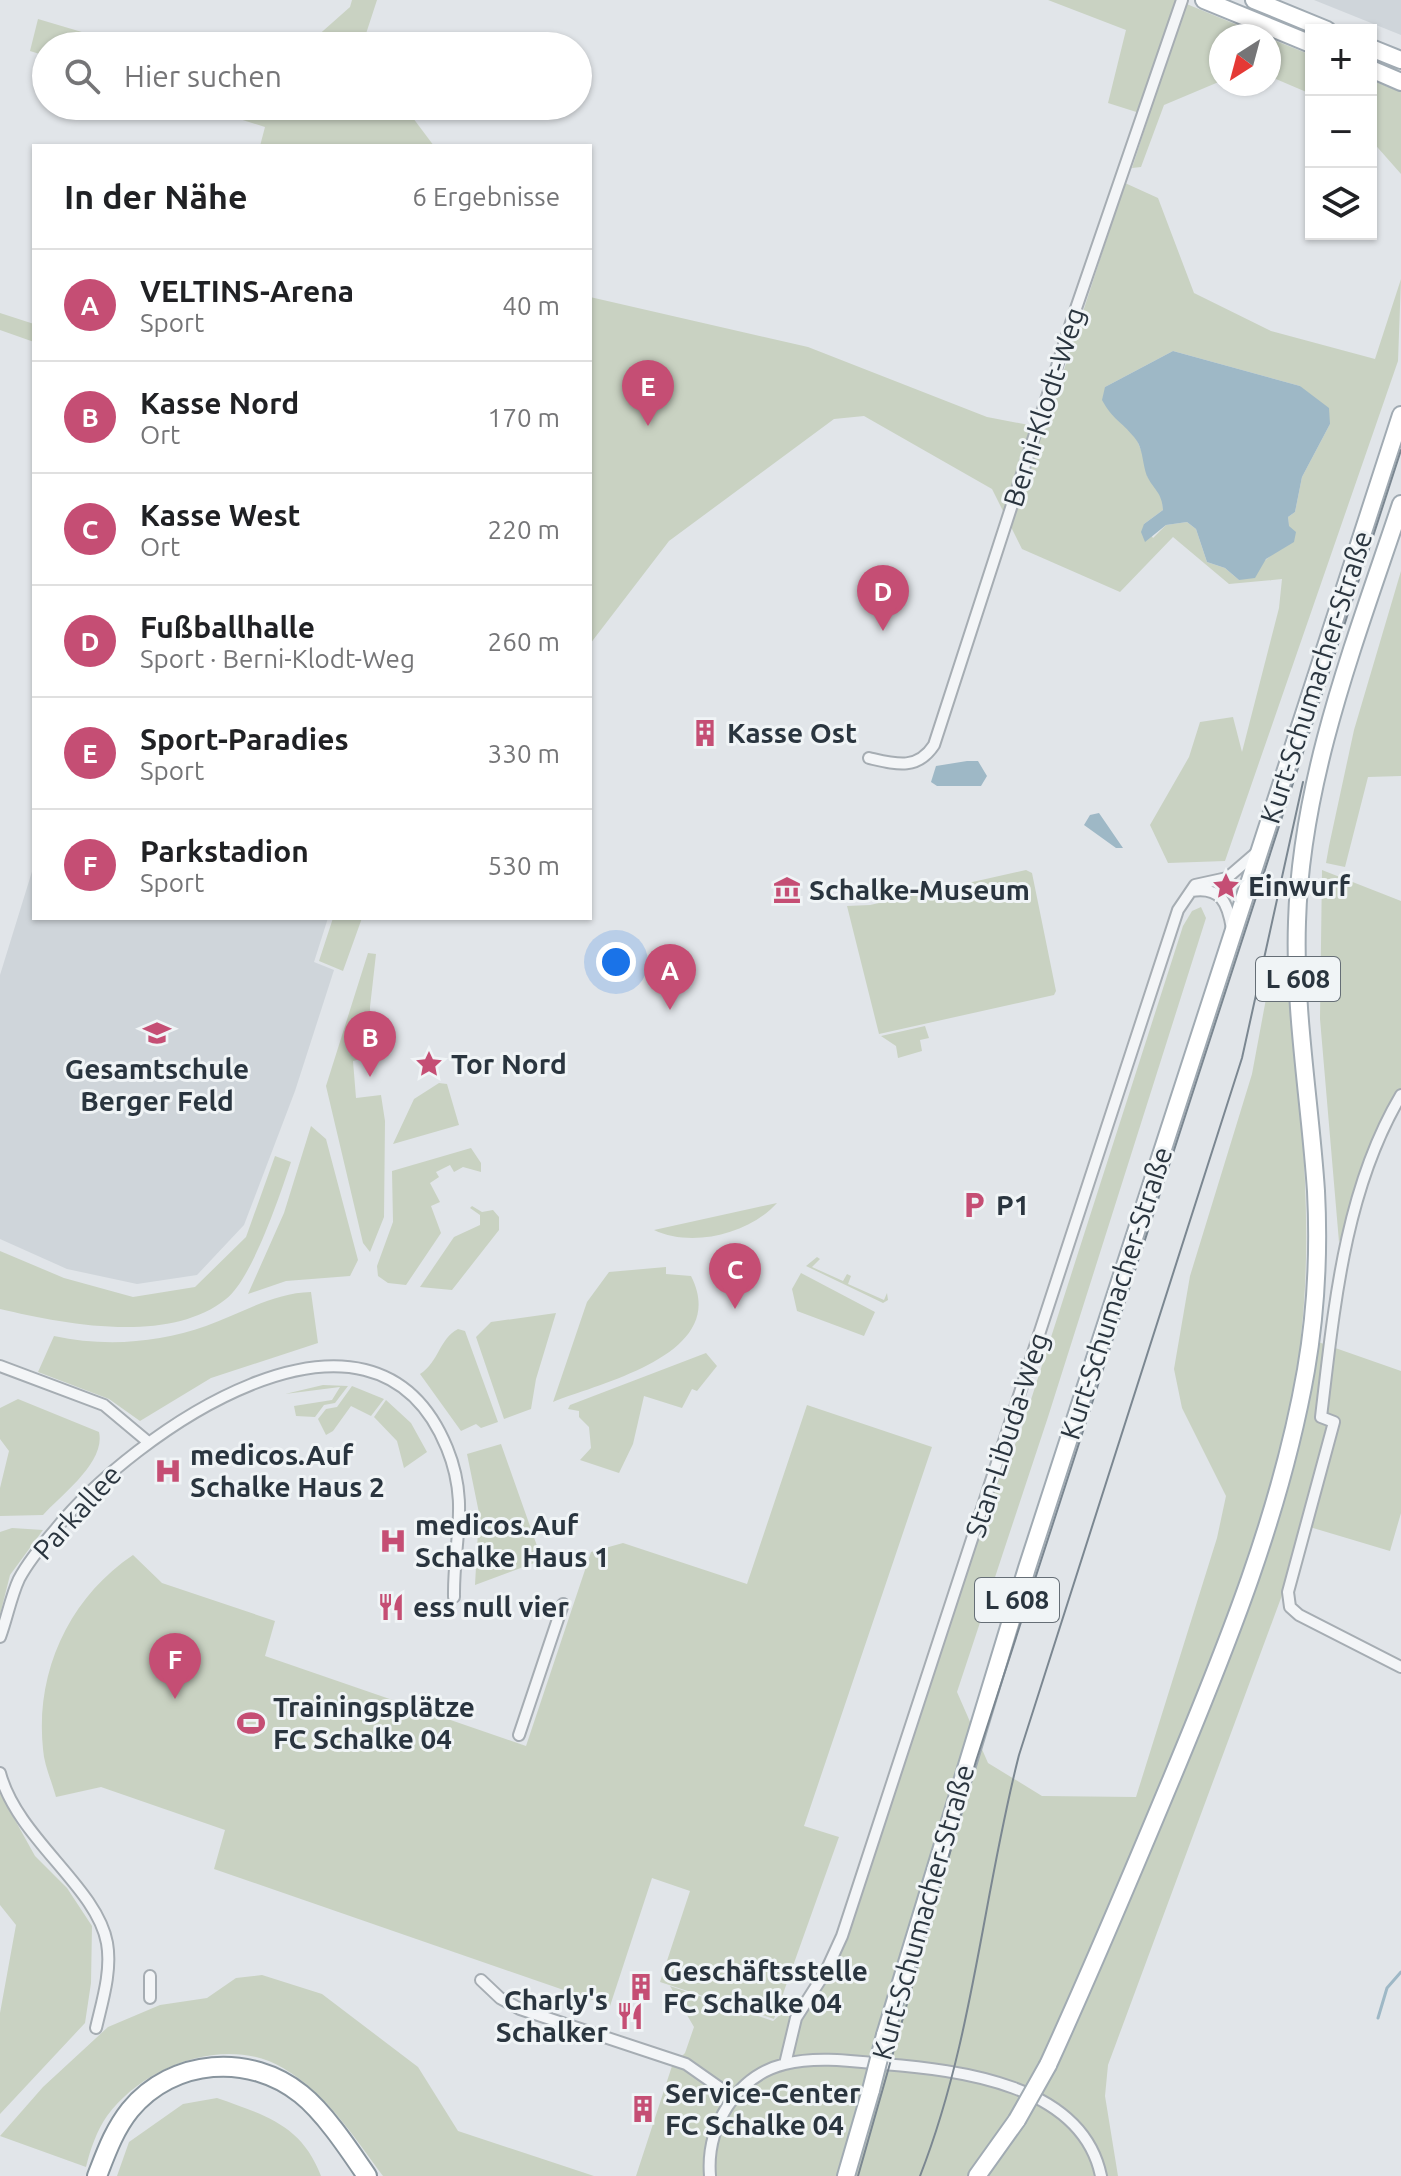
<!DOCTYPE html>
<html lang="de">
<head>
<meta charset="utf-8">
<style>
  body { margin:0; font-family:Ubuntu,sans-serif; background:#f2f2f2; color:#202124 }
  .controls { position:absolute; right:24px; top:24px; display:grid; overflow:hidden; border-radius:0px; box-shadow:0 2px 6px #0004 }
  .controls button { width:72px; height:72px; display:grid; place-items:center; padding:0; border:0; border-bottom:2px solid #e0e0e0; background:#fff; color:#202124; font:40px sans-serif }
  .compass { position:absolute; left:1209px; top:24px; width:72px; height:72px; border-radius:50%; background:#fff; box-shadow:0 2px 6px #0004; rotate:216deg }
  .you { position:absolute; left:616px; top:962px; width:28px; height:28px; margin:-20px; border:6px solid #fff; border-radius:50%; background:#1a73e8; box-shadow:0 0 0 12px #1a73e833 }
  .badge { display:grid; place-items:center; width:52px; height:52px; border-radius:50%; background:#c54e74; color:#fff; font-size:26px; font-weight:700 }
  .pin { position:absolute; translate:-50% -66px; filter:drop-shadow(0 2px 4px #0008) }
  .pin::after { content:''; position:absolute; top:42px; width:28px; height:24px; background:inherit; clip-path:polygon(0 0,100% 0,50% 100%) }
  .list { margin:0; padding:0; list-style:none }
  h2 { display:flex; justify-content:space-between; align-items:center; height:104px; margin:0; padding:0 32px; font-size:34px }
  h2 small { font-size:26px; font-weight:400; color:#757577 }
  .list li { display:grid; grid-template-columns:52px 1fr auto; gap:24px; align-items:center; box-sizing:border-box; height:112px; padding:0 32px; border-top:2px solid #e0e0e0 }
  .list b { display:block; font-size:30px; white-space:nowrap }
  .list p { margin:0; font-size:26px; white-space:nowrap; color:#757577 }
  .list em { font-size:26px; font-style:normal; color:#757577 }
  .icon { flex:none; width:44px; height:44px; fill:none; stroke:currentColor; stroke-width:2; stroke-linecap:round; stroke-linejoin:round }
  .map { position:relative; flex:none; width:1401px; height:2176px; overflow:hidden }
  .search { position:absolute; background:#fff; box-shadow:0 2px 6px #0004; left:32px; top:32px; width:560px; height:88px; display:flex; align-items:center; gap:20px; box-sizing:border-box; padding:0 28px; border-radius:44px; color:#757577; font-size:30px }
  .panel { position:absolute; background:#fff; box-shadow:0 2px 6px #0004; left:32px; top:144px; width:560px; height:776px; border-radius:0px }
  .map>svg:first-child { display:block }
</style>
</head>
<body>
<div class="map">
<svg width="1401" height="2176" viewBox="0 0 1401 2176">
  <rect width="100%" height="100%" fill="#e1e5e9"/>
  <path fill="#cfd5da" d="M1314,0H1401V35Z
    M34,865V918H328L314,962L334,970L295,1091L244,1225L197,1275L137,1284L67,1269L0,1239V975Z"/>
  <path fill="#c9d2c2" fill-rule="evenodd" d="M352,0H377L362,46H306L350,7Z
    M1048,0H1177L1264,36H1221V81L1164,105L1141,167L1132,168L1149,116L1108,103L1126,30Z
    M38,19L129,46H46V56L30,51Z
    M1269,38L1311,55V94L1269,76Z
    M1371,80L1401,92V174L1371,140Z
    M199,106H404L434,146H260L265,127Z
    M1125,183L1158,198L1194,293L1271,331L1375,359L1401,279L1398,361L1225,861L1168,863L1150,825L1189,757L1200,722L1233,717L1242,752L1279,608L1282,579L1229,584L1173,537L1120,592L1022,549L992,489L864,416L834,419L669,541L590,644V297L808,347L987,417L1045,428ZM1173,351L1300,386L1330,424L1302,477L1295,512L1288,517C1292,546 1260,564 1239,580L1225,568L1207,562L1196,529L1187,522L1166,525L1153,538L1144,524L1163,510L1162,495L1147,476V464L1136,438L1105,387Z
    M0,313L34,324V342L0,330Z
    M1401,571V776L1368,777L1345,867L1326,863L1329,846L1354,730Z
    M1026,870L1032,873L1056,991L1054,995L879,1034L847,906L870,905Z
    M1322,870L1401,901V1090L1339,1242L1320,1019Z
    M1201,907L1206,918L1048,1417L957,1692L988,1763L1042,1796L1136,1797L1217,1538L1226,1496L1182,1408L1174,1369L1190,1276L1252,1074L1268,988L1289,986C1300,1101 1314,1221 1301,1336L1401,1371V1513L1390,1551L1303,1525L1281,1598L1108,2065L1105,2096L1118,2176H636L672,2066L685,2053L694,2027L670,1986L773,2021L812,1987L836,1956L994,1482L1019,1437L1183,926L1192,911Z
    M333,918H362L343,971L319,961Z
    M368,953L376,954L370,1007L371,1056L353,1061L356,1098L381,1095L385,1121L384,1217L370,1252L363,1243L326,1086Z
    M925,1026L929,1038L920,1040L922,1051L898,1058L896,1046L881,1036Z
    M439,1083L447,1084L459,1125L393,1144L414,1099Z
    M311,1126L326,1139L358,1260L350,1276L286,1281L248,1294L284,1213Z
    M471,1148L481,1163V1172L463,1167L454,1172L450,1165L436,1172L439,1177L430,1183L440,1202L431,1206L441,1233L406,1285L388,1283L378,1276L377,1266L393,1222L392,1171Z
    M275,1156L291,1162C280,1195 252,1279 226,1299C169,1345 64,1324 0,1309V1251L64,1278L133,1297L195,1287L246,1237Z
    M777,1203C749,1234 692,1248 654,1230Z
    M472,1206L482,1212L493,1210L499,1217V1230L452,1290L420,1287L454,1237L480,1225V1215L470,1208Z
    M817,1257L820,1259L812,1267L843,1281L847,1274L851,1276L848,1284L884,1300L887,1293L888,1300L883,1303L806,1266Z
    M666,1267V1274L691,1276C731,1354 603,1382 553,1402L587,1302L609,1272Z
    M801,1273L875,1312L864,1336L797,1311L792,1289Z
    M311,1292L318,1343L211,1378L140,1421L109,1399L38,1372L54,1336C105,1347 158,1343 206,1326C242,1313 273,1293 311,1292Z
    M556,1313L536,1379L531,1409L504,1419L476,1337L491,1322Z
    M458,1329L465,1331L498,1422L481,1428L476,1424L461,1431L420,1374C439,1362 439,1339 458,1329Z
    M706,1353L717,1366L697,1391L692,1389L682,1408L644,1396L633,1444L619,1473L580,1460L591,1448L589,1427L579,1417V1411L568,1409L570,1405Z
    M323,1385L348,1386L335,1403L324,1405L315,1417L296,1416L294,1406L332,1400L340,1387L285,1394Z
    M352,1386L384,1399L371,1416L351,1406L333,1431L326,1435L318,1419L326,1409L337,1407Z
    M18,1399L99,1432C106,1462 61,1495 43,1515L0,1516V1488L9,1451L0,1439V1408Z
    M386,1400L411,1423L427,1452L404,1468L397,1441L374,1417Z
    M807,1405L932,1447L804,1826L839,1837L774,2019L660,1982L690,1891L652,1878L610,2006L214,1869L225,1830L101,1787L56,1797C52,1782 44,1765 43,1749C35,1672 69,1598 133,1555L162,1583L275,1621L265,1656L526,1746L591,1552L623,1543L747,1584Z
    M501,1444L542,1560L475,1585L479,1513L467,1454Z
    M12,1528L43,1530L10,1575L0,1615V1532Z
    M0,1793L35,1856L67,1888L92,1926L91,1983L85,2023L0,2114V2013L16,1925L0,1905Z
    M262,1975L322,1994L418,2067L458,2131L594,2176H383C354,2137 326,2093 283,2068C226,2034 143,2066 107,2116C97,2130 90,2150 86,2167L0,2136L43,2087L108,2027L160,2005L207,1998L236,1978Z
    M217,2098C265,2115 302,2125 321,2176H117L129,2142L183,2104Z"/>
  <path fill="#9eb8c6" d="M1173,351L1300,386L1329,408L1330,424L1302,477L1295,512L1288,517L1289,526L1296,532L1294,542L1266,559L1255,578L1239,580L1225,568L1207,562L1196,529L1187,522L1166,525L1145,542L1141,532L1144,524L1163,510C1162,493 1155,491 1148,478C1142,466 1144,448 1134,437C1121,421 1113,420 1102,400L1105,387Z
    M967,761H978L987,776L981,786H937L931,782L936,766Z
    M1099,813L1123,848H1116L1084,825L1090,815Z"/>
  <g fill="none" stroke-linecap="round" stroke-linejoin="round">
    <path stroke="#9eb8c6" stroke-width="3" d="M1378,2018L1387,1988L1401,1972"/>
    <g stroke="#a6adb3" stroke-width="14">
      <path id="minor" d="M869,758C895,764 917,771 934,745L1072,320L1182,0
        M1191,891C1221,886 1228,903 1232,929
        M1401,1095C1344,1191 1334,1309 1321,1417L1334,1422L1288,1592L1290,1607L1299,1615L1401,1667
        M0,1366L104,1405L147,1441
        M0,1637C7,1618 11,1596 19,1579C28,1562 42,1545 55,1530C131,1435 372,1264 447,1448C470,1504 453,1542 454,1597
        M519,1735L563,1604
        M0,1773C17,1838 97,1887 107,1943C112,1971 102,2002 96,2028
        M150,1976V1998
        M481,1980L500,1998L520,2009L686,2064L733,2097
        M785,2064L796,2018L826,1971L842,1936L1178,910L1195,885L1227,878L1256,853
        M710,2176C706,2127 736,2076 785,2064C816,2056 852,2061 883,2064C959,2070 1082,2084 1101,2176"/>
    </g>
    <g stroke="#a1abb3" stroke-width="20">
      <path id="primary" d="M1204,0L1311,44
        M1254,0L1327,30
        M1371,48L1401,60
        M1371,69L1401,82
        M885,2035L1027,1568L1401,415
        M1048,2065C1091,1971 1131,1876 1171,1780C1226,1648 1281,1513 1306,1370C1316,1312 1319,1250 1316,1191C1310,1101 1294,1012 1297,922C1301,778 1356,639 1401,504
        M846,2176L871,2090
        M977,2176L1017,2120"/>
    </g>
    <g stroke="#89959e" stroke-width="22">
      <path id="motorway" d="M97,2176C106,2153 114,2130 130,2110C173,2058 250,2053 301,2094C325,2113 350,2151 367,2176"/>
    </g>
    <use href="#minor" stroke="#f3f5f7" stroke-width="10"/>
    <use href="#primary" stroke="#fff" stroke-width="16"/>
    <use href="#motorway" stroke="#fff" stroke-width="18"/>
    <path stroke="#7b8791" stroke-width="2" d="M858,2176L976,1761L1401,450
      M920,2176C973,2041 983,1895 1019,1755L1242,1058L1303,782"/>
    <g stroke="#a1abb3" stroke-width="20" stroke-linecap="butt">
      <path id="primary-bridge" d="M871,2090L885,2035
        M1017,2120L1048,2065"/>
    </g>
    <use href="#primary-bridge" stroke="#fff" stroke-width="16"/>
  </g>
  <defs>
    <g id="building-bare" transform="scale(2.16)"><path d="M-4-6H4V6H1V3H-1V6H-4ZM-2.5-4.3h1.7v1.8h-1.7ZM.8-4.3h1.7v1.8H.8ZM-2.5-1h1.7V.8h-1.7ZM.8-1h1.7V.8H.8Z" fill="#c54e74" stroke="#f0f4f6" stroke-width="2.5" paint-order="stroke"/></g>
    <g id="sight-bare" transform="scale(2.16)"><path d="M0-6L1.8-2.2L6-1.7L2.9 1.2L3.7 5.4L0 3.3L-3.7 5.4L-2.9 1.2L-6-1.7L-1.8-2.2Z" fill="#c54e74" stroke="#f0f4f6" stroke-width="2.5" paint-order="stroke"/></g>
    <g id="museum-bare" transform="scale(2.16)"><path d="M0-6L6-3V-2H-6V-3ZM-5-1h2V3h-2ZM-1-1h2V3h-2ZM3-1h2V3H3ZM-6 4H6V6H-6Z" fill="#c54e74" stroke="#f0f4f6" stroke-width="2.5" paint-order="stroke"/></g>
    <g id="school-bare" transform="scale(2.16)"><path d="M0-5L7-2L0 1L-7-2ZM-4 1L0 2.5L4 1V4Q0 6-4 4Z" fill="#c54e74" stroke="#f0f4f6" stroke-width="2.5" paint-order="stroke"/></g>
    <g id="parking-bare" transform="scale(2.16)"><path d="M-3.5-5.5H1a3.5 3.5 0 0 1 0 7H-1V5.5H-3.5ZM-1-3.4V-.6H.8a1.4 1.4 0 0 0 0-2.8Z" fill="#c54e74" stroke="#f0f4f6" stroke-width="2.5" paint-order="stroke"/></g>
    <g id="hospital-bare" transform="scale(2.16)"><path d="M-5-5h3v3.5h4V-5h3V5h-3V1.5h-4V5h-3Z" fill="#c54e74" stroke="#f0f4f6" stroke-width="2.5" paint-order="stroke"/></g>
    <g id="restaurant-bare" transform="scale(2.16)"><path d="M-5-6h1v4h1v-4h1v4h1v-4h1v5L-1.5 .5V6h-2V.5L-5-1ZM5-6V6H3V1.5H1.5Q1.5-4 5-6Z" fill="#c54e74" stroke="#f0f4f6" stroke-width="2.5" paint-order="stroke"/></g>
    <g id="stadium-bare" transform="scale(2.16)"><path d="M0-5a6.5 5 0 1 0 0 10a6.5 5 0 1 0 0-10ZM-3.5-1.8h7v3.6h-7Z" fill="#c54e74" stroke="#f0f4f6" stroke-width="2.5" paint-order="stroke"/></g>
  </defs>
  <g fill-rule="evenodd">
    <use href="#building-bare" x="705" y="733"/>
    <use href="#sight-bare" x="1226" y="886"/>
    <use href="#museum-bare" x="787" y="890"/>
    <use href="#school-bare" x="157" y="1033"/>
    <use href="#sight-bare" x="429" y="1064"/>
    <use href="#parking-bare" x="974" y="1205"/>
    <use href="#hospital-bare" x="168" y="1471"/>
    <use href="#hospital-bare" x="393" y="1541"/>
    <use href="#restaurant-bare" x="391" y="1607"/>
    <use href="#stadium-bare" x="251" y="1723"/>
    <use href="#building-bare" x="641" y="1987"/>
    <use href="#restaurant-bare" x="630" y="2016"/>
    <use href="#building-bare" x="643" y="2109"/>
  </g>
  <g text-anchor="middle" stroke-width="6" stroke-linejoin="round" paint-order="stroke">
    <g fill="#f0f4f6" stroke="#656e76" stroke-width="2">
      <rect x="1256" y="957" width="84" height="44" rx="6"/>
      <rect x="975" y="1578" width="84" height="44" rx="6"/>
    </g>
    <g font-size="26" font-weight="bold" fill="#2a353f">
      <text x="1298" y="988">L 608</text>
      <text x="1017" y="1609">L 608</text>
    </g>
    <g font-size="28" fill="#2a353f" stroke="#f0f4f6">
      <text transform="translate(1044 407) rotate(-72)" y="10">Berni-Klodt-Weg</text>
      <text transform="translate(1316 677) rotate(-72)" y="10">Kurt-Schumacher-Straße</text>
      <text transform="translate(1116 1293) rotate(-72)" y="10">Kurt-Schumacher-Straße</text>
      <text transform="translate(1007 1435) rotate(-72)" y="10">Stan-Libuda-Weg</text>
      <text transform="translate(77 1512) rotate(-48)" y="10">Parkallee</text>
      <text transform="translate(923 1912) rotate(-74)" y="10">Kurt-Schumacher-Straße</text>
    </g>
    <g font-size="28" font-weight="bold" fill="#2a353f" stroke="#f0f4f6" text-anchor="start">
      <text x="727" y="743">Kasse Ost</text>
      <text x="1248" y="896">Einwurf</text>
      <text x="809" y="900">Schalke-Museum</text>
      <text x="451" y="1074">Tor Nord</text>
      <text x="157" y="1079" text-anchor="middle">Gesamtschule<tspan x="157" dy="32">Berger Feld</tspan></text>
      <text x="996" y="1215">P1</text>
      <text x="190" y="1465">medicos.Auf<tspan x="190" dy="32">Schalke Haus 2</tspan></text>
      <text x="415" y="1535">medicos.Auf<tspan x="415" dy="32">Schalke Haus 1</tspan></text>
      <text x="413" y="1617">ess null vier</text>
      <text x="273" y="1717">Trainingsplätze<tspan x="273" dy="32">FC Schalke 04</tspan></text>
      <text x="663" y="1981">Geschäftsstelle<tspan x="663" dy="32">FC Schalke 04</tspan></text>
      <text x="608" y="2010" text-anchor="end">Charly's<tspan x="608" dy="32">Schalker</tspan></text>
      <text x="665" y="2103">Service-Center<tspan x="665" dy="32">FC Schalke 04</tspan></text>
    </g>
  </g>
</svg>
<div class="controls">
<button>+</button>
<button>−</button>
<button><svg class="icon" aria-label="layers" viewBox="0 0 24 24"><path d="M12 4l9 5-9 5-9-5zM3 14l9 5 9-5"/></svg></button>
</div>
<svg class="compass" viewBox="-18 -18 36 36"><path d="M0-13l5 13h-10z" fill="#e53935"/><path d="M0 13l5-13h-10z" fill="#757577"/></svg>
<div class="you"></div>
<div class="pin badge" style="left:670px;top:1010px">A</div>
<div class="pin badge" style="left:370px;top:1077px">B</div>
<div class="pin badge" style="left:735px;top:1309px">C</div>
<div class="pin badge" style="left:883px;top:631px">D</div>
<div class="pin badge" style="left:648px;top:426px">E</div>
<div class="pin badge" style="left:175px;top:1699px">F</div>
<div class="search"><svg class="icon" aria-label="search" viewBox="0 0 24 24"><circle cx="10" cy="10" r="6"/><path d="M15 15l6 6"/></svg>Hier suchen</div>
<section class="panel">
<h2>In der Nähe<small>6 Ergebnisse</small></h2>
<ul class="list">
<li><span class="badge">A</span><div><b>VELTINS-Arena</b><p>Sport</p></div><em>40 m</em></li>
<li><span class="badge">B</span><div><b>Kasse Nord</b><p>Ort</p></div><em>170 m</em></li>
<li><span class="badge">C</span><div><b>Kasse West</b><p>Ort</p></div><em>220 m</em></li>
<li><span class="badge">D</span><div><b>Fußballhalle</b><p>Sport · Berni-Klodt-Weg</p></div><em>260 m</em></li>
<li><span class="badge">E</span><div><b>Sport-Paradies</b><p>Sport</p></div><em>330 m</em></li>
<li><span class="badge">F</span><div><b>Parkstadion</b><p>Sport</p></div><em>530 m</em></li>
</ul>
</section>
</div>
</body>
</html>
